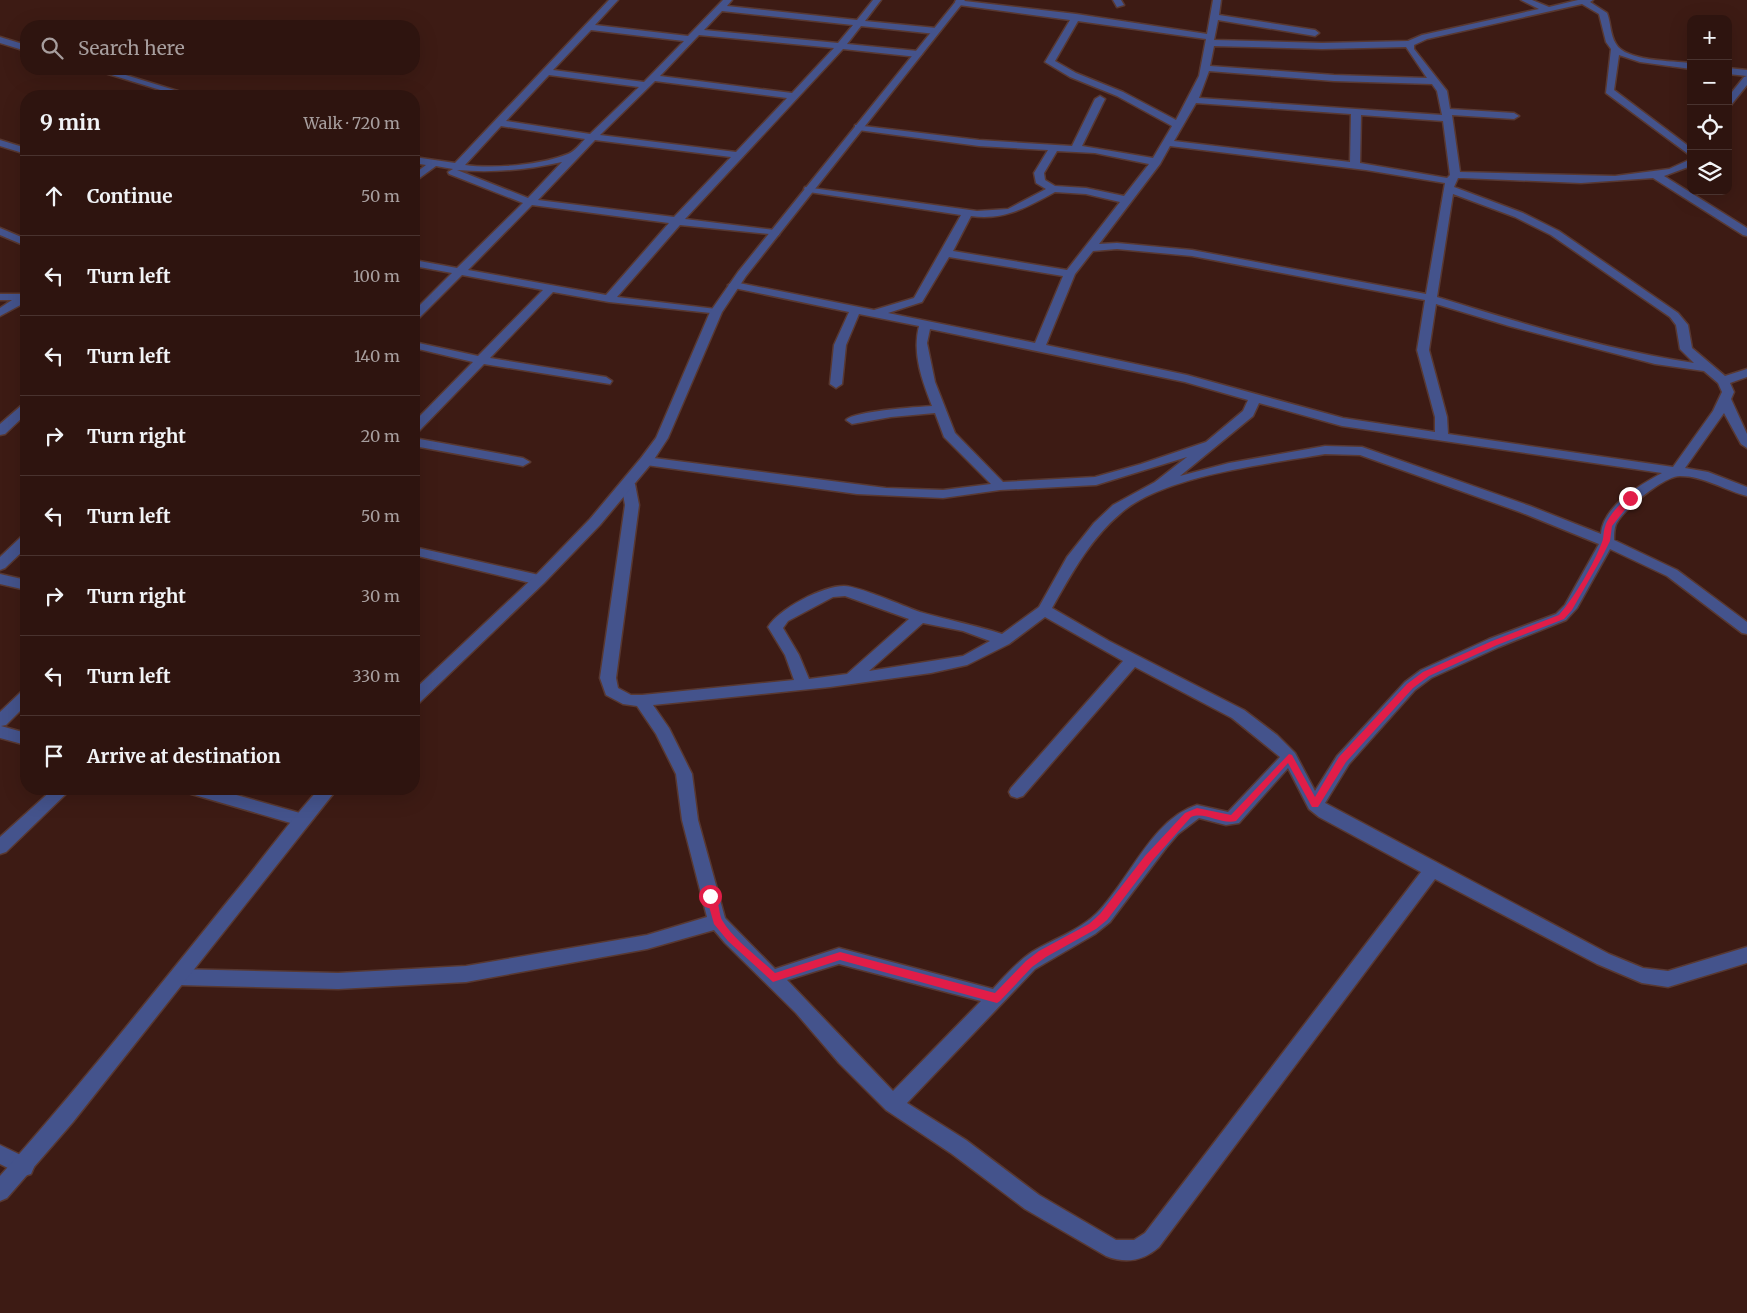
<!DOCTYPE html>
<html lang="en">
<head>
<meta charset="utf-8">
<style>
  body { margin:0; font-family:Merriweather,serif; background:#361d18; color:#f1f3f6 }
  .controls { position:absolute; right:15px; top:15px; display:grid; overflow:hidden; border-radius:10px; box-shadow:0 5px 20px #0002 }
  .controls button { width:45px; height:45px; display:grid; place-items:center; padding:0; border:0; border-bottom:1px solid #49332f; background:#2e140f; color:#f1f3f6; font:25px sans-serif }
  .stop { position:absolute; width:15px; height:15px; margin:-11px; border:4px solid #e11d48; border-radius:50%; background:#fff }
  .stop.end { background:#e11d48; border-color:#fff; box-shadow:0 1px 5px #0008 }
  .list { margin:0; padding:0; list-style:none }
  h2 { display:flex; justify-content:space-between; align-items:center; height:65px; margin:0; padding:0 20px; font-size:21px }
  h2 small { font-size:16px; font-weight:400; color:#a79e9e }
  .list li { display:grid; grid-template-columns:32px 1fr auto; gap:15px; align-items:center; box-sizing:border-box; height:80px; padding:0 20px; border-top:1px solid #49332f }
  .list b { display:block; font-size:19px; white-space:nowrap }
  .list em { font-size:16px; font-style:normal; color:#a79e9e }
  .icon { flex:none; width:28px; height:28px; fill:none; stroke:currentColor; stroke-width:2; stroke-linecap:round; stroke-linejoin:round }
  .map { position:relative; flex:none; width:1747px; height:1313px; overflow:hidden }
  .search { position:absolute; background:#2e140f; box-shadow:0 5px 20px #0002; left:20px; top:20px; width:400px; height:55px; display:flex; align-items:center; gap:12px; box-sizing:border-box; padding:0 18px; border-radius:20px; color:#a79e9e; font-size:19px }
  .panel { position:absolute; background:#2e140f; box-shadow:0 5px 20px #0002; left:20px; top:90px; width:400px; height:705px; border-radius:20px }
  .map>svg:first-child { display:block }
</style>
</head>
<body>
<div class="map">
<svg width="1747" height="1313" viewBox="0 0 1747 1313">
  <rect width="100%" height="100%" fill="#3d1b14"/>
  <g fill="none" stroke-linecap="round" stroke-linejoin="round">
    <g stroke="#583831" stroke-width="3">
      <path id="minor" d="M609,0H618L595,25L688,36L723,0H732L727,6L857,20L873,0H881L865,21L936,28L940,31L936,34L861,26L847,44L918,51L922,54L918,57L843,49L685,219L775,230L779,231V235L680,225L617,297L716,309L720,310V314L609,302L553,292L490,358L606,377L612,381L610,384L484,364L418,432L414,433V422L473,362L414,348V342L478,356L543,290L462,275L418,319L414,320V311L452,273L414,266V260L457,268L523,203L449,174L448,172L453,169L436,166L414,182V174L426,165L414,163V157L455,163ZM722,11L853,25L838,43L704,30ZM591,30L684,41L644,82L553,70ZM699,35L834,48L792,93L660,76ZM549,75L639,87L590,134L506,121ZM655,81L787,98L736,152L600,135ZM501,126L585,139C580,144 574,152 568,154C541,165 493,169 465,165ZM595,140L731,157L674,217L538,200ZM562,162L528,198L457,170C493,173 527,170 562,162ZM532,205L669,223L606,295L468,270Z
        M956,0L1076,14L1207,34L1213,0H1221L1219,15L1315,30L1319,33L1315,36L1218,20L1214,40L1322,43L1408,41L1422,35L1539,9L1521,0H1532L1549,7L1578,0H1593L1590,2L1607,13C1611,23 1610,35 1616,44C1625,61 1673,61 1691,63V69L1640,62L1619,55L1614,90L1691,148V156L1606,93L1611,49L1606,42L1599,14L1582,4L1427,39L1414,45V49L1447,91L1450,109L1514,113L1519,116L1514,119L1452,115L1460,172L1615,176L1669,169L1691,159V166L1664,176L1747,228V236L1743,235L1653,178L1581,183L1463,178H1458L1454,187L1523,213L1559,231L1678,313L1688,325L1692,348L1725,376L1747,369V377L1730,383L1734,392L1731,399L1747,434V448L1741,444L1724,413L1685,468L1708,472L1747,487V496C1724,490 1704,476 1680,476C1664,476 1623,510 1616,524C1614,529 1614,535 1614,540L1677,570L1747,622V634L1742,633L1667,576L1610,549L1577,608L1566,620L1499,647L1431,678L1415,690L1349,764L1325,803L1609,954L1643,968L1668,971L1747,947V963L1668,987L1642,983L1597,964L1435,879L1159,1247C1143,1261 1126,1264 1106,1256L1025,1209L952,1154L886,1110L839,1063L796,1013L725,943L714,930L647,949L466,982L338,989L178,985L172,982L169,977L172,972L178,969L338,973L466,966L647,935L707,917L682,820L676,774L656,734L637,706L623,704L606,695L600,678L625,505L621,484L623,481L628,480L635,484L639,505L616,678L618,688L631,695H642L794,680L785,655L768,627C779,609 822,586 844,586C859,586 903,606 920,612C947,620 975,625 1002,634L1039,607L1067,557L1094,523L1113,505L1155,482L1187,457L1096,485L1000,490L943,498L857,494L646,465L639,461L646,457L886,488L943,490L991,484L944,437L935,413L891,417L852,424L846,420C854,411 916,407 932,406C922,380 912,354 919,326L859,314L846,345L842,384L836,388L830,384L834,345L849,312L734,288L728,285L734,282L874,310L914,298L961,215L809,192L804,189L805,187L977,211L1008,209L1046,189L1036,183L1034,173L1048,150L979,146L858,130L855,129V125L979,140L1072,146L1095,99L1100,96L1105,99L1082,146L1153,158L1172,126L1117,96L1070,77L1045,62L1070,20L959,5L955,2ZM1078,21L1206,39L1199,76L1176,120L1123,92L1076,73L1055,61ZM1214,46L1322,49L1406,47L1427,78L1334,75L1210,66ZM1209,71L1334,81L1432,84L1437,91L1442,115L1199,98ZM1196,103L1351,114L1350,162L1174,141ZM1361,115L1443,121L1450,175L1447,178L1360,163ZM1170,146L1366,170L1445,183L1426,294L1192,250L1117,243L1099,244L1160,164ZM1057,151L1095,153L1149,164L1124,196L1086,188L1055,186L1045,180L1044,173ZM1055,192L1086,194L1120,202L1067,270L953,251L971,216C1004,221 1027,207 1055,192ZM1453,194L1515,217L1551,235L1670,317L1676,325L1680,349L1694,363C1607,350 1521,323 1437,297ZM1117,249L1192,256L1425,300L1417,350L1435,417V432L1343,418L1187,375L1046,345L1075,274L1093,251ZM949,257L1063,276L1035,343L888,313L922,302ZM1436,304L1509,326L1655,364L1704,371L1718,383L1722,392L1713,411L1673,467L1448,434L1447,417L1429,350ZM930,329L1185,382L1248,400L1243,411L1206,442L1141,464L1095,477L1003,482L955,433L935,382L927,343ZM1259,403L1342,426L1662,473C1640,485 1603,506 1601,534L1530,506L1362,447L1325,446L1229,463L1180,476L1253,416ZM1325,454L1360,455L1520,512L1599,544L1565,605L1556,614L1489,639L1421,670L1405,682L1337,756L1315,791L1295,753L1277,735L1244,710L1109,641L1052,608C1072,573 1090,539 1121,513C1164,475 1269,464 1325,454ZM845,596L909,619L847,674L809,679L799,655L783,628L788,621L833,597ZM1045,617L1123,661L1011,788L1009,792L1011,796L1017,798L1023,796L1135,667L1232,718L1280,757L1228,812L1197,805C1152,819 1129,881 1097,913C1079,931 1053,939 1032,952C1017,962 1005,976 993,989L839,948L775,969L725,918L698,820L692,774L669,728L653,705L830,687L931,673L967,665L1009,644ZM923,623L963,631L990,641L963,656L869,671ZM1288,768L1309,809L1319,817L1421,872L1145,1233L1134,1240H1116L1039,1195L966,1140L907,1103L1035,969L1095,934L1110,922L1166,848L1178,834L1199,818L1226,825L1239,823ZM839,964L981,1001L893,1091L787,980Z
        M1113,0H1121L1124,5L1117,7Z
        M0,37L26,45V51L0,43Z
        M1728,68L1747,70V76L1728,74Z
        M92,69H106L194,96H180Z
        M1747,76V85L1731,105L1728,106V97L1744,77Z
        M0,140L26,148V154L0,146Z
        M0,228L26,239V246L0,235Z
        M0,294H26V302L0,316V308L12,300H0Z
        M26,404V414L5,434L0,435V424L22,405Z
        M414,438L523,458L530,462L523,466L414,446Z
        M26,536V548L5,568L0,570V557L21,537Z
        M414,547L539,575L546,580L539,585L414,555Z
        M0,574L26,580V590L0,584Z
        M26,691V705L6,725L1,726L26,733V745L0,738V712L21,692Z
        M53,789H71L6,852L0,854V837Z
        M186,789H215L307,815L309,820L307,825L301,826L188,793Z
        M0,1145L31,1160L34,1167L31,1174L24,1176L0,1164Z"/>
    </g>
    <g stroke="#583831" stroke-width="3">
      <path id="tertiary" d="M957,0H965L746,276L722,312L668,438L651,464L600,525L544,583L419,703L414,704V690L534,577L590,519L641,458L656,438L710,312L738,272Z
        M319,789H337L73,1122L7,1198L0,1201V1176C79,1087 153,994 228,901C259,864 287,824 319,789Z"/>
    </g>
    <use href="#minor" fill="#44538c" fill-rule="evenodd"/>
    <use href="#tertiary" fill="#44538c" fill-rule="evenodd"/>
  </g>
  <path fill="#e11d48" d="M1628,497L1634,498L1612,526L1610,541L1601,559L1572,610L1564,619L1497,645L1429,676L1413,688L1346,762L1318,807H1312L1288,763L1236,821C1221,825 1205,811 1191,817L1152,861L1107,920L1096,929L1046,957L1032,967L1000,1001L997,1003L840,960L773,982L728,941L714,924L706,896L710,892C720,896 718,912 722,920C734,940 758,957 775,973L840,952L995,993L1026,961L1039,951L1089,924L1100,914L1145,856L1185,813L1197,808L1231,815L1289,754L1292,755L1315,797L1339,757L1407,684L1423,672L1492,641L1559,615C1574,598 1594,564 1602,542C1604,538 1603,532 1605,527C1608,516 1619,505 1628,497Z"/>
</svg>
<div class="controls">
<button>+</button>
<button>−</button>
<button><svg class="icon" aria-label="locate" viewBox="0 0 24 24"><circle cx="12" cy="12" r="6"/><path d="M12 2v4M12 18v4M2 12h4M18 12h4"/></svg></button>
<button><svg class="icon" aria-label="layers" viewBox="0 0 24 24"><path d="M12 4l9 5-9 5-9-5zM3 14l9 5 9-5"/></svg></button>
</div>
<div class="stop" style="left:710px;top:896px"></div>
<div class="stop end" style="left:1630px;top:498px"></div>
<div class="search"><svg class="icon" aria-label="search" viewBox="0 0 24 24"><circle cx="10" cy="10" r="6"/><path d="M15 15l6 6"/></svg>Search here</div>
<section class="panel">
<h2>9 min<small>Walk · 720 m</small></h2>
<ul class="list">
<li><svg class="icon" aria-label="ahead" viewBox="0 0 24 24"><path d="M12 20V5M6 11l6-6 6 6"/></svg><div><b>Continue</b></div><em>50 m</em></li>
<li><svg class="icon" aria-label="left" viewBox="0 0 24 24"><path d="M17 20v-9H6M10 6l-5 5 5 5"/></svg><div><b>Turn left</b></div><em>100 m</em></li>
<li><svg class="icon" aria-label="left" viewBox="0 0 24 24"><path d="M17 20v-9H6M10 6l-5 5 5 5"/></svg><div><b>Turn left</b></div><em>140 m</em></li>
<li><svg class="icon" aria-label="right" viewBox="0 0 24 24"><path d="M7 20v-9h11M14 6l5 5-5 5"/></svg><div><b>Turn right</b></div><em>20 m</em></li>
<li><svg class="icon" aria-label="left" viewBox="0 0 24 24"><path d="M17 20v-9H6M10 6l-5 5 5 5"/></svg><div><b>Turn left</b></div><em>50 m</em></li>
<li><svg class="icon" aria-label="right" viewBox="0 0 24 24"><path d="M7 20v-9h11M14 6l5 5-5 5"/></svg><div><b>Turn right</b></div><em>30 m</em></li>
<li><svg class="icon" aria-label="left" viewBox="0 0 24 24"><path d="M17 20v-9H6M10 6l-5 5 5 5"/></svg><div><b>Turn left</b></div><em>330 m</em></li>
<li><svg class="icon" aria-label="arrive" viewBox="0 0 24 24"><path d="M6 21V4h12l-3 4 3 4H6"/></svg><div><b>Arrive at destination</b></div></li>
</ul>
</section>
</div>
</body>
</html>
